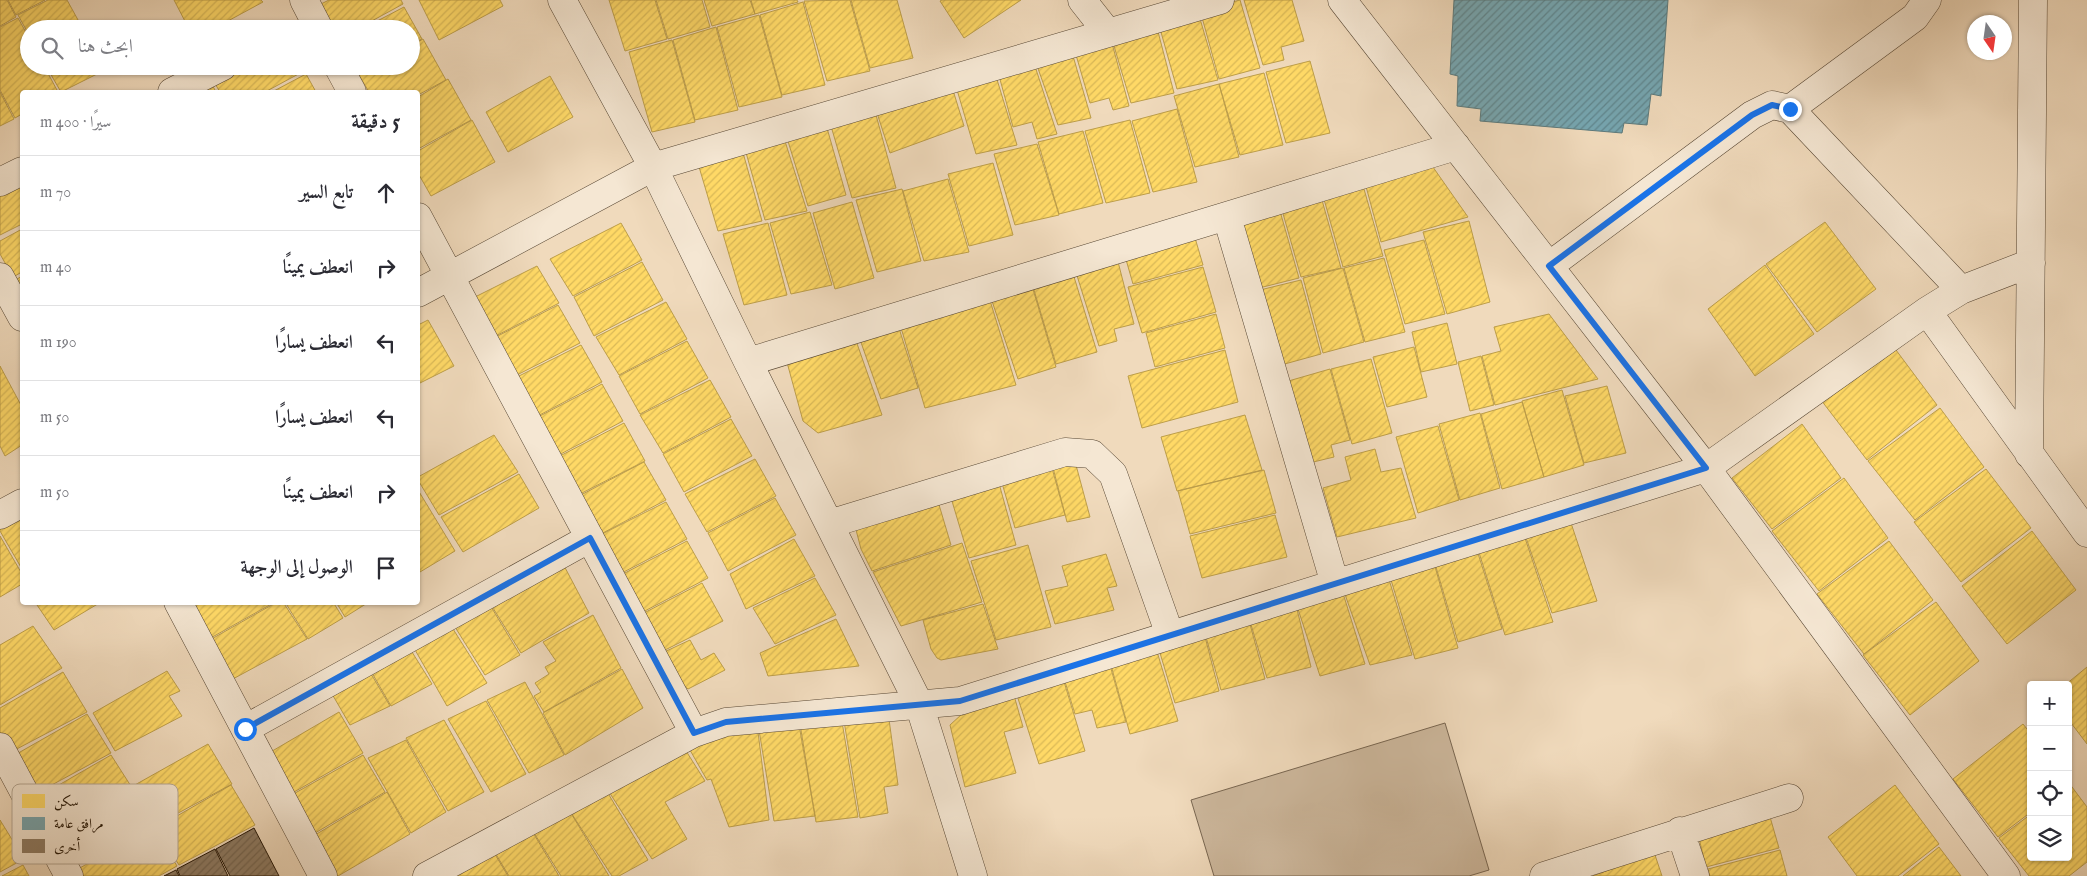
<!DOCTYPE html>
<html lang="ar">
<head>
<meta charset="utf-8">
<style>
  body { margin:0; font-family:"IM FELL English",Amiri,serif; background:#f2f2f3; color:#2b2b33; direction:rtl }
  .controls { position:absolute; right:15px; bottom:15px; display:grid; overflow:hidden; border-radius:5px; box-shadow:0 1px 4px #0004 }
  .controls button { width:45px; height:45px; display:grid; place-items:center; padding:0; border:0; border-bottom:1px solid #e1e1e2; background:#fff; color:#2b2b33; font:25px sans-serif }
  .compass { position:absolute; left:1967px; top:15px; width:45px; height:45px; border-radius:50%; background:#fff; box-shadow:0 1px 4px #0004; rotate:167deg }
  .stop { position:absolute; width:15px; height:15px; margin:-11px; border:4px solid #1a73e8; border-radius:50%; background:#fff }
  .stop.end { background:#1a73e8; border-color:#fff; box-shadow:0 1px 5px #0008 }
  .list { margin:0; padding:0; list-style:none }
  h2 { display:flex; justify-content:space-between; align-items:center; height:65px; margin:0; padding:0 20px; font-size:21px }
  h2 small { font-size:16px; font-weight:400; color:#7c7c81 }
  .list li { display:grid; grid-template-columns:32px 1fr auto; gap:15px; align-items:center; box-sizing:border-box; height:75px; padding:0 20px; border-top:1px solid #e1e1e2 }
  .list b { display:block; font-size:19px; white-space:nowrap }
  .list em { font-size:16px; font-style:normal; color:#7c7c81 }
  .icon { flex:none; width:28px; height:28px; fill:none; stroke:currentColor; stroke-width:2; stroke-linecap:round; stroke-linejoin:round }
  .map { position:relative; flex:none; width:2087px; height:876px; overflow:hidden; direction:ltr }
  .search { position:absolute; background:#fff; box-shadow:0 1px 4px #0004; left:20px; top:20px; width:400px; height:55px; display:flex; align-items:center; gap:12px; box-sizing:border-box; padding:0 18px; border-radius:28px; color:#7c7c81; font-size:19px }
  .panel { position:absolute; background:#fff; box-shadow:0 1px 4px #0004; left:20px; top:90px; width:400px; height:515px; border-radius:5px; direction:rtl }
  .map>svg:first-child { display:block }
</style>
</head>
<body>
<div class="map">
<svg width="2087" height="876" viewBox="0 0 2087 876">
  <defs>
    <pattern id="homes-hatch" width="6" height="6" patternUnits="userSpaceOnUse" patternTransform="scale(1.25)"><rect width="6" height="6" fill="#ffd966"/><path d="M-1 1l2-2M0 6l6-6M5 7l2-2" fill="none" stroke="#dab957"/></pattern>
    <pattern id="public-hatch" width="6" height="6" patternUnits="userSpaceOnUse" patternTransform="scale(1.25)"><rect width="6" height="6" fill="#76a5af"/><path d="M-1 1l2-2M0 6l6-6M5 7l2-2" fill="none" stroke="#60858c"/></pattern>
    <pattern id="building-hatch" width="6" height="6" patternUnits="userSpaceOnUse" patternTransform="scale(1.25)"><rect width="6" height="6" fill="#8d7b64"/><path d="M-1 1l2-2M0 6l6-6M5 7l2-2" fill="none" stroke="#736450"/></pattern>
  </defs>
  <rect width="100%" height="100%" fill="#f0dabc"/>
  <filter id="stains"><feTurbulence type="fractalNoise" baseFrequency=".004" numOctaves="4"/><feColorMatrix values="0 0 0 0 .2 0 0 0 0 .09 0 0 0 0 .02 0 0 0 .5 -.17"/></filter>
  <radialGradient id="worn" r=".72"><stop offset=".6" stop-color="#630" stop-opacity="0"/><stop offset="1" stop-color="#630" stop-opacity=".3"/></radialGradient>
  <path fill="#cdb89d" stroke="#786651" d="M1445,723L1489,870L1469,876H1214L1191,800Z"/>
  <path fill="url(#homes-hatch)" stroke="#bd9e49" d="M0,0H7L16,17L0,26Z
    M8,0H45L16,15Z
    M48,0H67L83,29H29V35L18,15Z
    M174,0H261L263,2L213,29H189Z
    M329,0H401L403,4L357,29H333L321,4Z
    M419,0H500L503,6L439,40Z
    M609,0H655L667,39L625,51Z
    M656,0H702L710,27L668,39Z
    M704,0H750L755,14L712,26Z
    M751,0H797L798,2L755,14Z
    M850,0L870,71L827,81L804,1Z
    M851,0H897L913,58L870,68Z
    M942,0H1021L964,38L940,1Z
    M1240,0L1260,68L1219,79L1200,10Z
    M1244,0H1292L1304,41L1281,47L1284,60L1263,65Z
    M803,2L825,85L782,95L760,15Z
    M404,7L422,39L411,44V29H362Z
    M1198,12L1218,80L1177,89L1159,25Z
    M759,15L782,97L739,107L717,27Z
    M18,18L29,38V66H44L58,92H22V114L15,118L0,90V27Z
    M1156,24L1174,93L1131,103L1111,36Z
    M716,27L738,110L695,120L673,40Z
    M1110,36L1129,106L1113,110L1109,98L1090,103L1074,48Z
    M423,39L446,80L418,95V92H369L359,75L374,66H411V46Z
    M672,40L695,122L652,132L629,52Z
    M1071,49L1091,118L1058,125L1035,60Z
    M1033,60L1057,134L1037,139L1032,122L1013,127L998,72Z
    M1310,61L1330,133L1286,143L1266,72Z
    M46,66H103L105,70L61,92Z
    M232,66H302L304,71L265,92H220L211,77Z
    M354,66H371L358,74Z
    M995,73L1017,145L976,154L955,83Z
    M1264,73L1283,145L1240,155L1219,84Z
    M306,74L316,92H272Z
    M550,76L573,117L508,152L486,112Z
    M209,79L216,92H185Z
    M448,79L471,120L418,149V97Z
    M1219,84L1239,157L1195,167L1174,96Z
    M952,87L964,126L890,153L877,113Z
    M0,92L14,119L0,126Z
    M1177,109L1197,182L1153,192L1132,121Z
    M876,115L896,188L852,198L831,126Z
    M472,120L495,162L431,196L418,173V151Z
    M1130,120L1150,193L1106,203L1085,131Z
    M827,128L846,195L808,206L787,138Z
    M1083,131L1103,203L1059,214L1038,142Z
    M784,138L807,211L765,220L745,149Z
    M1037,144L1059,215L1015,225L994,154Z
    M742,149L762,221L718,231L697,160Z
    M1428,160L1468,217L1381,242L1364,179Z
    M993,163L1013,235L969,246L948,174Z
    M948,179L969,252L924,261L903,191Z
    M22,180V224L0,235V192Z
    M1362,182L1383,256L1343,267L1322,192Z
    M902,189L921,261L877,272L856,200Z
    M1320,193L1341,268L1301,277L1280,203Z
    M852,202L874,278L835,289L813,213Z
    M1278,204L1299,278L1259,288L1238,214Z
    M810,212L832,285L791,294L770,223Z
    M1469,221L1490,302L1447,314L1423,232Z
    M1825,222L1876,289L1817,332L1766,264Z
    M621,223L642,260L573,296L550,259Z
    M768,223L787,295L744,305L723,234Z
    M22,229V272L13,277L0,254V241Z
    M1193,231L1203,265L1133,284L1123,249Z
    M1424,240L1445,314L1405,324L1384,250Z
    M1116,254L1134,324L1114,329L1117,341L1099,346L1074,266Z
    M1384,258L1405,332L1365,342L1344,268Z
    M642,262L663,300L594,336L574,297Z
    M1765,265L1814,334L1755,376L1708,309Z
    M537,266L559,303L490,339L467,301Z
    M1071,267L1097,352L1056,364L1031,280Z
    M1203,267L1216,312L1142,333L1128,287Z
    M1343,268L1364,342L1323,353L1303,278Z
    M22,276V296L14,281Z
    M1030,279L1056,367L1018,379L989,292Z
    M1301,280L1321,354L1281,365L1260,290Z
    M988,294L1016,385L925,408L899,321Z
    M666,302L687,339L619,375L596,337Z
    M558,305L580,343L511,378L490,340Z
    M1216,314L1225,348L1155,367L1146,333Z
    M1549,314L1598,379L1495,405L1482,356L1501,351L1494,327Z
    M428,320L454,366L418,384V325Z
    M897,322L918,388L881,399L858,334Z
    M1447,323L1457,364L1421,372L1412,332Z
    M854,335L882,415L818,433L803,421L785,355Z
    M687,341L708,378L640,414L619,376Z
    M581,345L602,382L534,418L511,380Z
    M1893,346L1937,405L1867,460L1821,400Z
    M1414,347L1427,397L1387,407L1373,357Z
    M1225,350L1238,402L1142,428L1128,376Z
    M1481,356L1494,405L1470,411L1458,362Z
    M1371,359L1392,433L1352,444L1331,369Z
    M0,366L22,407V445L5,456L0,446Z
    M1330,369L1350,440L1331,445L1334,457L1305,464L1285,382Z
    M710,380L731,417L663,453L640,415Z
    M602,384L623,421L555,457L534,419Z
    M1607,386L1626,453L1584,463L1565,396Z
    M1562,390L1584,465L1544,477L1522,401Z
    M1522,402L1544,477L1502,489L1481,414Z
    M1940,408L1984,467L1915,520L1868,461Z
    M1480,413L1500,488L1460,500L1439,424Z
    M1245,415L1262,470L1177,491L1161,437Z
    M731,419L752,456L684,492L663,454Z
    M624,423L645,461L576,496L554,459Z
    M1802,424L1841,478L1772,529L1732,478Z
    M1438,426L1459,500L1418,513L1396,437Z
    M494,435L518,472L439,515L418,480V477Z
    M1375,449L1381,472L1401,468L1416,518L1337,537L1323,488L1351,480L1345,457Z
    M1073,454L1090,517L1067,522L1051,460Z
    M755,459L776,496L707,532L685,494Z
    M1050,461L1065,515L1015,528L1000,476Z
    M644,462L666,500L597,536L577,497Z
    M1986,469L2031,528L1961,582L1914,522Z
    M1264,470L1276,513L1190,534L1178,491Z
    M519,474L539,508L463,552L441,517Z
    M997,476L1016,545L969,558L949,491Z
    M1844,478L1888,538L1819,591L1772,531Z
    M418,490L455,551L420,572L418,568Z
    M775,498L796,535L728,571L708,533Z
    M937,498L951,545L872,571L861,549L855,526Z
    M666,502L687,539L618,575L596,537Z
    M22,510V569L0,531V523Z
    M1275,515L1287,557L1202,578L1190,536Z
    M1569,517L1597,601L1552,613L1523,529Z
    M1522,529L1553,622L1505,635L1476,543Z
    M2032,531L2076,590L2007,644L1962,586Z
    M0,536L22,574V584L0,597Z
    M794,539L815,576L746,609L730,574Z
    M687,541L708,578L639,614L619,576Z
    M1889,541L1933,600L1864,654L1817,594Z
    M962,543L982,602L901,626L873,572Z
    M1475,544L1502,629L1458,642L1433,557Z
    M1028,545L1051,627L996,640L971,561Z
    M1106,554L1117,586L1107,588L1114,610L1055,624L1045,591L1068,586L1062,566Z
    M1432,556L1458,648L1415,659L1388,570Z
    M561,560L589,613L521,653L488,600Z
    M1387,573L1412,655L1370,665L1342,586Z
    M815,578L836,615L775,644L753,608Z
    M702,583L723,621L663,651L640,615Z
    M1342,590L1365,664L1320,676L1296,603Z
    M487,600L520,655L485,675L450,619Z
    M41,602H101L54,630L37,605Z
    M191,602H275L207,640Z
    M277,602H283L307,639L231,680L208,641Z
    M285,602H333L343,618L308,639Z
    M336,602H369L345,617Z
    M1936,602L1979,661L1910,715L1863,655Z
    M983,604L998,649L941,660L937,658L931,649L923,620Z
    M1296,605L1311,667L1267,678L1249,618Z
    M593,615L621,668L544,712L534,696L541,692L535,683L549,674L545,667L556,661L543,642Z
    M1248,617L1265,679L1221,690L1204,630Z
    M836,619L859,666L768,676L760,653Z
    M448,621L487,683L447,706L410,641Z
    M33,626L62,668L0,705V645Z
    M1203,629L1219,691L1175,703L1157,643Z
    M690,640L701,660L714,653L725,670L688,689L672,675L662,653Z
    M407,644L432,684L391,706L368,666Z
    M1155,645L1178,721L1130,734L1109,658Z
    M1108,658L1126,722L1097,728L1092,710L1075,714L1062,672Z
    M367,667L390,706L350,725L328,687Z
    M2087,667V744L2068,719V685H2065Z
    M622,669L643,708L565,755L543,713Z
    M167,671L180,691L169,696L182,716L115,751L93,713Z
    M63,672L87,712L11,752L0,733V708Z
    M1062,675L1085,751L1039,764L1015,689Z
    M525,682L564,755L529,773L487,700Z
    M1013,692L1023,727L1004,732L1016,773L965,787L950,725L974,703Z
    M486,701L526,774L491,792L448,719Z
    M339,712L363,753L287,796L262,757Z
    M888,712L898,785L884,787L888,813L860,818L843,715Z
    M87,714L111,753L35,794L13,756Z
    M841,716L858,817L816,822L799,718Z
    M798,719L815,816L774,821L758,724Z
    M444,720L484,792L448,811L406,738Z
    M757,724L769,820L729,827L711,779L707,780L686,743Z
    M2023,724L2031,734V812L1998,837L1953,779Z
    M406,740L446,812L411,833L368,758Z
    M681,743L705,781L665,802L687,839L652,859L604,784Z
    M208,744L232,784L156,825L133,786Z
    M111,755L136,794L60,835L38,797Z
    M363,755L385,792L310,836L288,797Z
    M2069,783L2087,807V862L2069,876H2029L1999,838L2031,814V857H2068Z
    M231,785L255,825L179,865L156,828Z
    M603,785L648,860L619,876H612L566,805Z
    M1895,785L1939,844L1898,876H1857L1828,837Z
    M387,792L410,834L338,876H334L310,838Z
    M566,805L609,876H561L529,825Z
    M1768,810L1779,848L1706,867L1697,830Z
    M0,820L24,859L0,872Z
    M529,826L559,876H509L491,846Z
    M153,827L177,866L159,876H83L78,869Z
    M490,846L508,876H435Z
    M1939,847L1961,876H1903Z
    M1780,850L1787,876H1710L1708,869Z
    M1654,852L1662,876H1593Z
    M23,865L29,876H2Z"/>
  <path fill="url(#public-hatch)" stroke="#5d7a7c" d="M1454,0H1668L1661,96L1651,94L1647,125L1624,123L1622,133L1480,121L1481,109L1457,106L1458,76L1450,74Z"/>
  <path fill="url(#building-hatch)" stroke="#221405" d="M254,828L279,876H230L216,849Z
    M215,849L228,876H180L177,869Z
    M176,870L179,876H164Z"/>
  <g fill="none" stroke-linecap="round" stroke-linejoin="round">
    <g stroke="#564633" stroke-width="29">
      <path id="minor" d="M304,0L319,29
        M562,0L653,167L748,362L919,704L973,876
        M1082,0L1108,33
        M1342,0L1706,468L2006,876
        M338,66L352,92
        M172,92L223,66
        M1790,109L1915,17L1927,0
        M0,182L22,171
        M418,217L694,733
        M1227,217L1335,584
        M1549,266L1752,115L1772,105L1790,109L1961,290
        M0,277L22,317
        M418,293L653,167L1220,0
        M1927,311L2087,533
        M748,362L1456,146
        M2029,454L2033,0
        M0,515L22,503
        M829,524L1065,452L1092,454L1113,474L1170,635
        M178,602L323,876
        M245,729L590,538
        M0,747L69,876
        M1680,831L1695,876
        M427,876L694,733L726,722L960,701L1706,468L1927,311L1961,290L2031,263
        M1544,876L1789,798"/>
    </g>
    <use href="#minor" stroke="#f5e7d3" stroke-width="28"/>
  </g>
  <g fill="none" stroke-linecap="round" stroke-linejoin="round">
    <path stroke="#1a73e8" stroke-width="6" d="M245,729L590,538L694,733L726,722L960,701L1706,468L1549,266L1752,115L1772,105L1790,109"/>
  </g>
  <rect x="12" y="784" width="166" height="80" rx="8" fill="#f5e7d3" stroke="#b6a895" stroke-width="1"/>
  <rect x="22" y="794" width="23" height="14" fill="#ffd966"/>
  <rect x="22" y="817" width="23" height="13" fill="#76a5af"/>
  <rect x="22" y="839" width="23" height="14" fill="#8d7b64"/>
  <g font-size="14" fill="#221405">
    <text x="54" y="806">سكن</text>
    <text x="54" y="828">مرافق عامة</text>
    <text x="54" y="851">أخرى</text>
  </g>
  <rect width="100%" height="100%" filter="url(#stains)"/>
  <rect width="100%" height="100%" fill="url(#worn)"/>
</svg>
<div class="controls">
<button>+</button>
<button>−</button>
<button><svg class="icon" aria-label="locate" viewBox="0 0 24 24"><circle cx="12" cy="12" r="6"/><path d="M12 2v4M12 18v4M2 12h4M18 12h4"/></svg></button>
<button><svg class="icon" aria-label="layers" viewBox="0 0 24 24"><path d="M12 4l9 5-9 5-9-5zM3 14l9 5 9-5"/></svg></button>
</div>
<svg class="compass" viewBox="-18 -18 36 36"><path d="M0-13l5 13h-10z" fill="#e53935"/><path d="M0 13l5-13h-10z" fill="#7c7c81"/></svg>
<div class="stop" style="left:245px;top:729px"></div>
<div class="stop end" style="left:1790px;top:109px"></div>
<div class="search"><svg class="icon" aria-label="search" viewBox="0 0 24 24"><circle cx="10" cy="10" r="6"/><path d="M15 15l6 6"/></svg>ابحث هنا</div>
<section class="panel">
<h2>5 دقيقة<small>سيرًا · 400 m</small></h2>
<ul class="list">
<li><svg class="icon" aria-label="ahead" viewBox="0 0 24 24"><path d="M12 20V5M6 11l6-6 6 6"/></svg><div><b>تابع السير</b></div><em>70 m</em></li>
<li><svg class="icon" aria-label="right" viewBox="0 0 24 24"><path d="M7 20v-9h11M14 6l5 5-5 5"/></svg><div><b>انعطف يمينًا</b></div><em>40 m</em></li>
<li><svg class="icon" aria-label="left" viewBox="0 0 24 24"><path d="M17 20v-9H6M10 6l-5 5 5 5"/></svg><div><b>انعطف يسارًا</b></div><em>190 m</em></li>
<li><svg class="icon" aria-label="left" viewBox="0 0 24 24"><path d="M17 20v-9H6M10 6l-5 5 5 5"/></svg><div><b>انعطف يسارًا</b></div><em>50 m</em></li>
<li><svg class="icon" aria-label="right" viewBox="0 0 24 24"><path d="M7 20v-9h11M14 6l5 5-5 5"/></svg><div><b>انعطف يمينًا</b></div><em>50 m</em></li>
<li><svg class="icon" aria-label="arrive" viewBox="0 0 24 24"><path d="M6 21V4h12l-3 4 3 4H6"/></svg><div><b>الوصول إلى الوجهة</b></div></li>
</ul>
</section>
</div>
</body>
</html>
